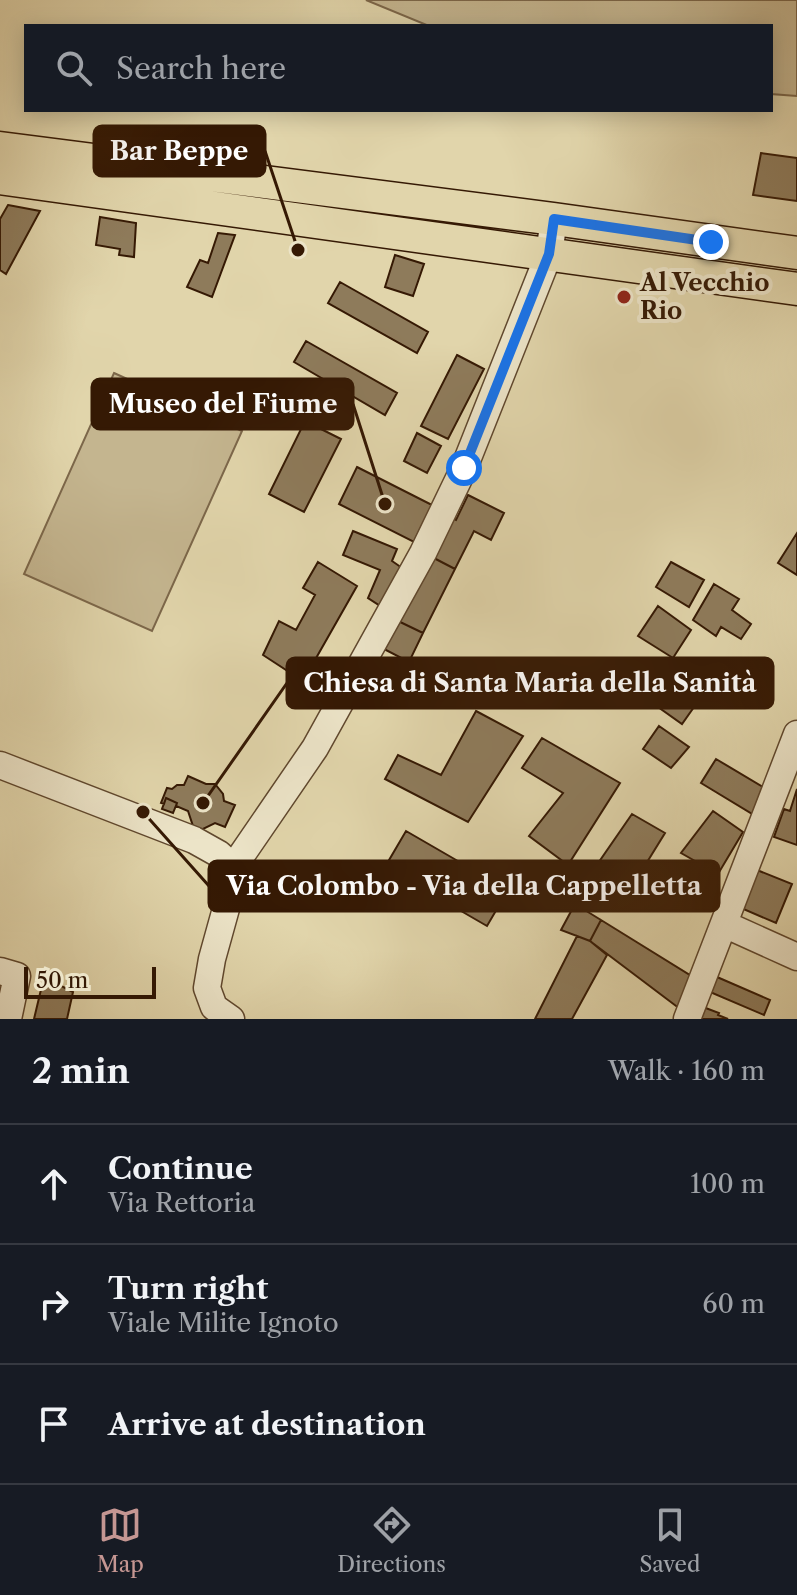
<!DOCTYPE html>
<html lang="en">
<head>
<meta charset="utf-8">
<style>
  body { margin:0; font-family:"Libre Caslon Text",serif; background:#242831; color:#f1f3f6 }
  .scale { position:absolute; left:24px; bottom:20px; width:132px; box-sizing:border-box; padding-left:8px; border:4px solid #351904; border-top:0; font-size:22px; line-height:28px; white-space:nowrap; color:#351904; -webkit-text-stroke:6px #ece4c8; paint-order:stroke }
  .stop { position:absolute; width:24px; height:24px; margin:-18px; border:6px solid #1a73e8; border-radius:50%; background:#fff }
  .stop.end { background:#1a73e8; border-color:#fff; box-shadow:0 2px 8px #0008 }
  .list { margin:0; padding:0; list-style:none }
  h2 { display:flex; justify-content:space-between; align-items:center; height:104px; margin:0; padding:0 32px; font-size:34px }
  h2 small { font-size:26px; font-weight:400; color:#9ea1a6 }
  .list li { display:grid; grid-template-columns:52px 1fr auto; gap:24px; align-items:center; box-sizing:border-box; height:120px; padding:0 32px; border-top:2px solid #363941 }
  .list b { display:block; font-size:30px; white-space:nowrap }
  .list p { margin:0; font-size:26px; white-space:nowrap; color:#9ea1a6 }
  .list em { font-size:26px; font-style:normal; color:#9ea1a6 }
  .icon { flex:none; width:44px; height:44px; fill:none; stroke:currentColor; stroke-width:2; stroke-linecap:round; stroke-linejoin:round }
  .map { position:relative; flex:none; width:797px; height:1019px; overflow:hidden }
  .search { position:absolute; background:#171b24; box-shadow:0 4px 20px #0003; left:24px; right:24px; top:24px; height:88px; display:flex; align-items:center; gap:20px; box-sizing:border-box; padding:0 28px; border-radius:0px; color:#9ea1a6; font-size:30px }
  .sheet { height:464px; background:#171b24 }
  nav { display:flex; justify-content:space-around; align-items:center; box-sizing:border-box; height:112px; border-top:2px solid #363941; background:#171b24; font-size:22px; color:#9ea1a6 }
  nav a { display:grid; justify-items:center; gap:4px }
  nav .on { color:#c59692 }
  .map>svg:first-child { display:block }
</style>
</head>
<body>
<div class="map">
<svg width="797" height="1019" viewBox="0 0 797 1019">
  <rect width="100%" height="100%" fill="#e1d5ab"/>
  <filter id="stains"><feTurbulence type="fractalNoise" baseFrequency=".0025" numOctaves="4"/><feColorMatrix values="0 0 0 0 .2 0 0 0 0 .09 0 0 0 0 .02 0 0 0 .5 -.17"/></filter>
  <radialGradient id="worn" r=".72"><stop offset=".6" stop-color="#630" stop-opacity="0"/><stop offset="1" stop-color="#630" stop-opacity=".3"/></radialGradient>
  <path fill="#c4b58f" stroke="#7c674a" stroke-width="2" d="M366,0H797V96L771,94V26H429Z
    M114,373L242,431L152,631L24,574Z"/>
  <path fill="#8e7b5b" stroke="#351904" stroke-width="2" d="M761,153L797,158V201L753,195Z
    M8,205L40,211L6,274L0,270V219Z
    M100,217L136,223L134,257L119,255L120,249L96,245Z
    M218,233L235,235L212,297L187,287L200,260L208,263Z
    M395,255L424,264L413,296L385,287Z
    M340,282L428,332L417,353L328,303Z
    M306,341L397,393L385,415L294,362Z
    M457,355L484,369L448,439L421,426Z
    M305,421L341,439L304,512L269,494Z
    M417,433L441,446L427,473L404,461Z
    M357,467L432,505L414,542L339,504Z
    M468,495L504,513L491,540L474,531L455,569L430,556L450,517L456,520Z
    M353,531L397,549L392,561L405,570L385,609L368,598L380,570L343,555Z
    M797,533V575L778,563Z
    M428,555L455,569L423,633L396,620Z
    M318,562L357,586L303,681L263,655L279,621L296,630L315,595L303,588Z
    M671,562L704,580L689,607L656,587Z
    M714,584L739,599L732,610L751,624L741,639L721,627L716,636L693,620Z
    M658,606L691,630L673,658L638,636Z
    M396,620L423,633L409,662L382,648Z
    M669,690L694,707L682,724L658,707Z
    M476,711L523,736L468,822L385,779L398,755L441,775Z
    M659,726L689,747L671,768L643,749Z
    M542,738L620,783L568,865L529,836L563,793L522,768Z
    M716,759L768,790L754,815L701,783Z
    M188,776L206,784H215L223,794L224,801L235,805L225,827L215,823L201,830L193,826L188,811L176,806L177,803L166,798L164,804L161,803L167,788L172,789L177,785H184Z
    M797,789V845L774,837L784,809L790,811Z
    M166,798L177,803L173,813L162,809Z
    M713,811L743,832L718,874L681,853Z
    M632,814L665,833L628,893L592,872Z
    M406,831L508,890L487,926L385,867Z
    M757,870L792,884L776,923L741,908Z
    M575,904L601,920L590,941L561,930Z
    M601,920L701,982L688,1015L590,941Z
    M577,936L590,941L607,955L572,1019H535Z
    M44,977L73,992L67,1019H34Z
    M717,977L770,1000L764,1015L710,992Z
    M703,1007L719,1013L718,1015L728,1019H698Z"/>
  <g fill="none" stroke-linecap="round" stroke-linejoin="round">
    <g stroke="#60482e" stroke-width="29">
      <path id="minor" d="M0,765L194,840L219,854L230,864L235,876L212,959L207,988L214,1007L231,1019
        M232,869L315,748L423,553L464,468L549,254L554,219
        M724,924L797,957
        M0,971L17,976L8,1019
        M687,1019L797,734"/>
    </g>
    <g stroke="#351904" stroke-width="35">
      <path id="major" d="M0,148L554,219L797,253
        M0,178L797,289"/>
    </g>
    <use href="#minor" stroke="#ece4c8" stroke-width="26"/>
    <use href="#major" stroke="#e1d5ab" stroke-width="32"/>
  </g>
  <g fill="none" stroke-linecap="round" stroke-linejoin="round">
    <path stroke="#1a73e8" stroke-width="10" d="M464,468L549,254L554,219L711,242"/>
  </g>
  <circle fill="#8f2418" stroke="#ece4c8" stroke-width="3" cx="624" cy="297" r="8"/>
  <g text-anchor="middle" stroke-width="8" stroke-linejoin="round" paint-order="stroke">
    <g font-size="24" font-weight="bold" fill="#351904" stroke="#ece4c8" text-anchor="start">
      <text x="640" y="291">Al Vecchio<tspan x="640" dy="28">Rio</tspan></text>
    </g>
  </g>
  <path fill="none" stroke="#351904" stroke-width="3" d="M298 250L265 151M385 504L353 404M203 803L287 683M143 812L209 886"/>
  <g fill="#351904" stroke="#ece4c8" stroke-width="3">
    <circle cx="298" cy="250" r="8"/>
    <circle cx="385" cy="504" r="8"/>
    <circle cx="203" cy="803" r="8"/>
    <circle cx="143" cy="812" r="8"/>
  </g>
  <g fill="#351904" stroke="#351904" stroke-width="3">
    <rect x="94" y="126" width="171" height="50" rx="8"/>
    <rect x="92" y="379" width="261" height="50" rx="8"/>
    <rect x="287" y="658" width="486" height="50" rx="8"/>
    <rect x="209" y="861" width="510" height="50" rx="8"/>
  </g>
  <g font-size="26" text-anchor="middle" font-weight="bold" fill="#fff">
    <text x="179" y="160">Bar Beppe</text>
    <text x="223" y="413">Museo del Fiume</text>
    <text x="530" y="692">Chiesa di Santa Maria della Sanità</text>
    <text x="464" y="895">Via Colombo - Via della Cappelletta</text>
  </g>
  <rect width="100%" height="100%" filter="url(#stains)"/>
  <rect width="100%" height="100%" fill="url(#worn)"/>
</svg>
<div class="scale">50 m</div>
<div class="stop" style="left:464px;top:468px"></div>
<div class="stop end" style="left:711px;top:242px"></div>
<div class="search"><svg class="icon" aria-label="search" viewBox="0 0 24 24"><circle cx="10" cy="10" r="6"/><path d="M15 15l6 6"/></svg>Search here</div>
</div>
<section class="sheet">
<h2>2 min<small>Walk · 160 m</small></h2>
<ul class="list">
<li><svg class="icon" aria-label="ahead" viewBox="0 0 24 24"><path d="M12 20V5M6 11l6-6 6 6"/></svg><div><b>Continue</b><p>Via Rettoria</p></div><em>100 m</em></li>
<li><svg class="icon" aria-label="right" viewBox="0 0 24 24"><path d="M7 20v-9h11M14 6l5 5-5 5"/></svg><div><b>Turn right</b><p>Viale Milite Ignoto</p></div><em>60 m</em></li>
<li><svg class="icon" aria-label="arrive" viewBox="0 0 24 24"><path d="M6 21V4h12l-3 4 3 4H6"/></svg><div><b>Arrive at destination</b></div></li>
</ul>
</section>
<nav>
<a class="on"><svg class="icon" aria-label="map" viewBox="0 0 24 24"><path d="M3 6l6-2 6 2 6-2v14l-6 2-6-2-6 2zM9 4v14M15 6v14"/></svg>Map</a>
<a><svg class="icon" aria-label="directions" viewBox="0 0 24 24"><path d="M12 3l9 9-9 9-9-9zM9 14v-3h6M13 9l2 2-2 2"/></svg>Directions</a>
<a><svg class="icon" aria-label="saved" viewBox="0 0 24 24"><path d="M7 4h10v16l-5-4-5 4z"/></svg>Saved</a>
</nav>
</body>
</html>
